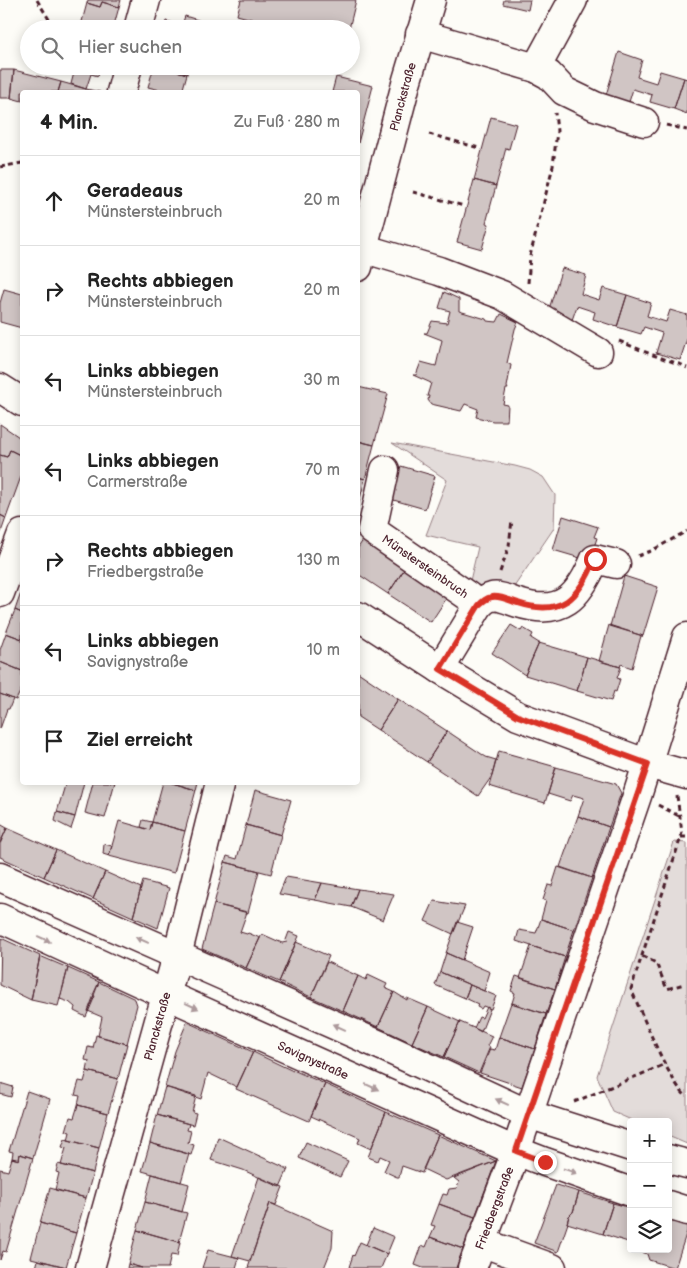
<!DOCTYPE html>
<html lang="de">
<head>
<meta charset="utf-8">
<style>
  body { margin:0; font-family:"Balsamiq Sans",sans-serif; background:#f6f6f6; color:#222 }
  .controls { position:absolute; right:15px; bottom:15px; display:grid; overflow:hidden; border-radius:5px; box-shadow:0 2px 12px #0003 }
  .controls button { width:45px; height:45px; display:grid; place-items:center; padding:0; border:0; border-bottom:1px solid #e0e0e0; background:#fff; color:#222; font:25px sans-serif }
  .stop { position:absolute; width:15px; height:15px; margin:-11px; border:4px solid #d93025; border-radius:50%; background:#fff }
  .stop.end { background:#d93025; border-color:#fff; box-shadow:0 1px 5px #0008 }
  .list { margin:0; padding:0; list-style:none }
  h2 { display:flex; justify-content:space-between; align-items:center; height:65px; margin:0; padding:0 20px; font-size:21px }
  h2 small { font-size:16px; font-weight:400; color:#767676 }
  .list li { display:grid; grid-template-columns:32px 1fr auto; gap:15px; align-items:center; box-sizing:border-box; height:90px; padding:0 20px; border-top:1px solid #e0e0e0 }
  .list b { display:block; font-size:19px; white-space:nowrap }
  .list p { margin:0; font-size:16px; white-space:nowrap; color:#767676 }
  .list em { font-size:16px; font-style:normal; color:#767676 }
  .icon { flex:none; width:28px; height:28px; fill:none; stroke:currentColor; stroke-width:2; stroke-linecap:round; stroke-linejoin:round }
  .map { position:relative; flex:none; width:687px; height:1268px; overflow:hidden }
  .search { position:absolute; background:#fff; box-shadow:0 2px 12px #0003; left:20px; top:20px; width:340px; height:55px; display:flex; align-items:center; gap:12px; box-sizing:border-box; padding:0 18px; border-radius:28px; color:#767676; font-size:19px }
  .panel { position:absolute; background:#fff; box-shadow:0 2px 12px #0003; left:20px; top:90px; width:340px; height:695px; border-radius:5px }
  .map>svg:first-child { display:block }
</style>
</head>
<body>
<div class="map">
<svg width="687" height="1268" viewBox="0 0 687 1268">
  <rect width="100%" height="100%" fill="#fdfcf7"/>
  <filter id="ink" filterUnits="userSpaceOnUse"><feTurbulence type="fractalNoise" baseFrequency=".02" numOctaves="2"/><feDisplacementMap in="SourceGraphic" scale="10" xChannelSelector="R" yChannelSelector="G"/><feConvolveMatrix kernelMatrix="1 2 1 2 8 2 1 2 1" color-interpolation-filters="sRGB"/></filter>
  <g filter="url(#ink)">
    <path fill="#e3dcda" stroke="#967e82" d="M392,443L515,466L530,470L543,477L555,495L554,528L512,590L469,585L478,547L426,535L447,480Z
      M674,842L687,843V1144L668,1136V1122H636L613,1112L597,1076Z"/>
    <path fill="#d0c5c4" stroke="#4a1f2b" d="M88,0H121L119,7L102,2L100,7L87,3Z
      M241,0H356L349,29H288L237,15Z
      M504,0H530L528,10L503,4Z
      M102,2L119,7L113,29H80L87,3L100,7Z
      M185,16L201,21L199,29H164L166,21L182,25Z
      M619,52L642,60L637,77L656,83L660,71L684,78L674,109L650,102L652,95L633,89L629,102L606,95Z
      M70,66H100L98,76L91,74L86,89L71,84L75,69L69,68Z
      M154,66H160L187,74L182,92H168L148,87Z
      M160,66H189L187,74Z
      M0,70H14L11,98H0Z
      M14,70L61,82L58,92H22V101L11,98Z
      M336,77L373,86L358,143V92H332Z
      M684,78L687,79V114L674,109Z
      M61,82L86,89L100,92H58Z
      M491,117L516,124L509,149L506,148L496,186L474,180Z
      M474,180L496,186L486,223L489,224L482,249L457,242Z
      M562,268L586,275L581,294L599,300L603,288L627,295L617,327L593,319L595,312L577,306L572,320L548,312Z
      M4,289L22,294V328L0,322V303Z
      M444,292L459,299V311L486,319L487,321L497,322L501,314L518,322L515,329L507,363L511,365L507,387L508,389H506L503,404L508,405L507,421H493L476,417L478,409L465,404L461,411L431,404L428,400L429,396H427L431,383L413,375H416L421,362L436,366L442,340L424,333H427L432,321L447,323L450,311L439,308Z
      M627,295L651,303L647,316L666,322L670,310L687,315V339L680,360L656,353L662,333L644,327L641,334L617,327Z
      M358,387L388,394L374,445L358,441Z
      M0,424L22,439V456L10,450L7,457L0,455Z
      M358,441L374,445L365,479L358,477Z
      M10,450L22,456V474L6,518L0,515V455L7,457Z
      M401,466L435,476L425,509L390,499Z
      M358,477L365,479L358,507Z
      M0,515L6,518L0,535Z
      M563,516L598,527L594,537L597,538L593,550L587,560L553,550Z
      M365,537L407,565L388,594L358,574V548Z
      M407,565L450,593L431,622L388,594Z
      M624,576L658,587L643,636L610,626Z
      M22,590V613L15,610Z
      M15,610L22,613V639L6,633Z
      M511,625L521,631L523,628L533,634L531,638L539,643L525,675L492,653Z
      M609,625L643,636H641L632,668L621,664L620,667L599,661Z
      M6,633L22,639V671L0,662V650Z
      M539,643L587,657L577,691L525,675Z
      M587,657L621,667L617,678L620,679L616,692L614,691L611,701L577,691Z
      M0,662L22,671V688L16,700L0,694Z
      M358,672L398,699L378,730L358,717Z
      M0,694L13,699L9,709H7L0,729Z
      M398,699L447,731L427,762L378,730Z
      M447,731L486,757L496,760L492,776L478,796L427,762Z
      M499,751L556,767L545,803L489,786Z
      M556,767L616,784L621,793L609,827L578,816L584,798L573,795L570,801L548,794Z
      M66,782H84L75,817L57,812Z
      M93,782H115L105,818L85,813Z
      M163,782H169L196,790L185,831L152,822Z
      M169,782H198L196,790Z
      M255,790L291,800L281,835L246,825Z
      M57,812L75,817L71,829L55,821Z
      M578,816L609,827L592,878L560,867Z
      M143,820L152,822L150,830L141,827Z
      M119,821L150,830L152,822L185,831L174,873L109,856Z
      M0,824L7,828L0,843Z
      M246,825L281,835L271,874L225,862L227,856L237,859Z
      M7,828L56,850L44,877L0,857V844Z
      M104,844L112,846L109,856L103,854Z
      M56,850L105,872L93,899L44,877Z
      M225,862L259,871L248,913L214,904Z
      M558,867L592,878L574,930L541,919L546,901L543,900L548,885L552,886Z
      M105,872L141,888L133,917L93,899Z
      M286,877L322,883L315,900L279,894Z
      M143,881L169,888L158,928L133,917Z
      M322,883L358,889L351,907L315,900Z
      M358,889L394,894L383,920L351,907Z
      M434,901L465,906L453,934L425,921Z
      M214,904L247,912L240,932L247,934L248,933L260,938L246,968L202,949Z
      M541,919L574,930L565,957L516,941L519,930L536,933Z
      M457,922L473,927L462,960L446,953Z
      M289,932L299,936L279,982L246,968L262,934L282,943L287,942L286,940Z
      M1,938L40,956L31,1000L0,985Z
      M296,942L329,956L311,997L279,982Z
      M531,946L565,957L555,989L520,978Z
      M446,953L490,972L484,991L440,972Z
      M40,956L68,968L58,1006L31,1000Z
      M327,962L358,976L343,1011L311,997Z
      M68,968L99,982L93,995L95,996L86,1017L74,1011L75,1007L69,1002L60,999Z
      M440,972L470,985L465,998L435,985Z
      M368,975L387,984L385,988L394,992L378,1027L343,1011L358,976L366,980Z
      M516,976L555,989L546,1014L512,1003L515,993L511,991Z
      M99,982L135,999L137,1005L127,1044L98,1036L102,1017L88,1011Z
      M470,985L496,996L491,1009L483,1006L481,1009L477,1007L478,1004L465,998Z
      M394,992L407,1000V998L428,1007L412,1043L378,1027Z
      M511,1003L546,1014L535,1049L499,1037Z
      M428,1007L460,1022L444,1057L412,1043Z
      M487,1007L490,1009L481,1032L474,1028L479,1017L482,1018Z
      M187,1022L253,1052L237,1087L208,1073L201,1099L165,1087L175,1051Z
      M460,1022L492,1036L487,1046L490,1047L479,1073L444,1057Z
      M96,1035L127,1044L118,1079L87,1071L89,1061L85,1060L88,1047L93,1048Z
      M499,1037L535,1049L522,1087L480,1073L490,1049L495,1050Z
      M253,1052L293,1071V1070L325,1084L309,1121L236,1089Z
      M87,1071L118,1079L108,1113L78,1105L80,1096L75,1095L79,1081L84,1082Z
      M0,1083L13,1087L11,1097L0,1094Z
      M325,1084L386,1112L371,1149L358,1143L360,1138L311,1116Z
      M165,1087L196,1096L192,1112L196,1113L193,1125L157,1115Z
      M27,1091L50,1099L33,1158L20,1154L19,1160L12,1158L13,1152L9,1151Z
      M78,1105L108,1113L99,1148L68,1140L70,1132L66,1131L70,1117L74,1118Z
      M386,1112L438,1135L422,1173L402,1166L399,1177H397L384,1171L389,1160L380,1156L378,1161L368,1157Z
      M157,1115L189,1124L187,1130L191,1131L188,1143L194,1145L191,1155L150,1143Z
      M438,1135L496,1161L446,1180L423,1169Z
      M218,1137L288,1169L280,1187L243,1170L211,1160Z
      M65,1139L99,1148L93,1173L61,1165L66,1148L62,1147Z
      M306,1142L348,1161L340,1177L299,1158Z
      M150,1143L189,1154L181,1182L142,1171Z
      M20,1154L33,1158L6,1252L3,1251L0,1260V1169L8,1171L12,1158L19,1160Z
      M496,1161L475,1217L439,1204L443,1194L447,1195L449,1189L457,1188L459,1182L454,1178Z
      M58,1164L93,1173L86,1198L55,1190L59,1173L56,1172Z
      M152,1174L189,1184L182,1212L145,1202Z
      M259,1177L283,1187L276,1205L270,1203L250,1261L232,1256Z
      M556,1185L579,1192L573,1212L569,1216L567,1223H568L558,1252L534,1243Z
      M50,1188L86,1198L76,1233L40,1223Z
      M579,1192L613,1203L603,1234L567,1223L569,1216L573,1212Z
      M145,1202L187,1213L179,1242L137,1230Z
      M270,1203L333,1231L332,1248L324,1268H248Z
      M613,1203L631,1208V1243L603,1234Z
      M439,1204L475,1217L463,1249L430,1237L435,1226L431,1225Z
      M668,1220L687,1226V1231L675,1268L649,1260L647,1254L637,1251V1249H668Z
      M40,1223L76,1233L66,1267L31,1258Z
      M373,1228L394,1237L387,1254L366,1245Z
      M137,1230L180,1242L177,1256L171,1255L168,1268H142L128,1264Z
      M430,1237L463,1249L456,1268H423L415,1265L422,1245L426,1247Z
      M360,1242L387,1254L381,1268H353L349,1267L353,1255L354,1256Z
      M208,1250L239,1258L236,1268H202Z
      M38,1260L66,1267V1268H36Z
      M128,1264L142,1268H127Z"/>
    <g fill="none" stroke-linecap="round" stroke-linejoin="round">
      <g stroke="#4a1f2b" stroke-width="31">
        <g id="minor">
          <path d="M138,29L146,0"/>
          <path d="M420,34L536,68L549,75L564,91L595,106L644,122"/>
          <path d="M536,68L573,0"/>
          <path d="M121,92L128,66"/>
          <path d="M362,248L439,271L502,295L598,352"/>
          <path id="s1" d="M358,267L407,80L431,0"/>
          <path d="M0,388L22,402"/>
          <path id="s2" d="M385,470L372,530L468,596L479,605"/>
          <path d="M0,593L22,534"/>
          <path d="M358,616L440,669L518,716L648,764L687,775"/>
          <path d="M440,669L479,605C483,601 486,598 492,597C499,595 511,601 518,603C562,617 579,597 595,559L616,564"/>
          <path d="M0,877L382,1046L528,1114L631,1147"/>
          <path id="s3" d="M0,918L167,995L506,1147L545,1162L631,1192"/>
          <path d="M668,1159L687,1164"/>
          <path d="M668,1205L687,1211"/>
          <path d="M481,1242L552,1268"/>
          <path id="s4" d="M90,1268L177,956L220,782"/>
          <path id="s5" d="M472,1268L512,1162L637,796L687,637"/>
        </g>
      </g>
      <path stroke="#4a1f2b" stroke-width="3" stroke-dasharray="5 4" stroke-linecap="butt" d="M37,0L50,21L63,28
        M666,125L687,130
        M429,134L479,148
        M0,167L22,163
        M413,192L464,206
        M528,283L530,256L553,166L557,131L555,113
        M619,341L653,355L682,365L687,368
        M638,556L653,550L687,531
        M500,572L509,546L512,520
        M677,796L682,832L681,837L631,989C642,1014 669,1082 687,1097
        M658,805L681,817
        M681,837H687
        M642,956L656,963L667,989L684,984
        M574,1102L666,1064"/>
      <use href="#minor" stroke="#fdfcf7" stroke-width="28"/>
    </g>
    <defs><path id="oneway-solid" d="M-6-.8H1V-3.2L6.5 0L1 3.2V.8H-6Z" transform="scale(1.25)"/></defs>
    <g fill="#ac999b">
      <use href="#oneway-solid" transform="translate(44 939) rotate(25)"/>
      <use href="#oneway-solid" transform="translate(142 940) rotate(-156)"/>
      <use href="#oneway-solid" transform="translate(192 1006) rotate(24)"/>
      <use href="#oneway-solid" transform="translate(339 1027) rotate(-156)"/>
      <use href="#oneway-solid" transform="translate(372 1087) rotate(24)"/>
      <use href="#oneway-solid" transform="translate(502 1102) rotate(-155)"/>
      <use href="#oneway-solid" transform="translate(570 1171) rotate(19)"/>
    </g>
  </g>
  <g fill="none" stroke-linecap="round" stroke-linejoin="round" filter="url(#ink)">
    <path stroke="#d93025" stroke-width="6" d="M545,1162L516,1151L648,764L518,716L440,669L479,605C483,601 486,598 492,597C499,595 511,601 518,603C562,617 579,598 595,559"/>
  </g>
  <g text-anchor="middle" stroke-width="5" stroke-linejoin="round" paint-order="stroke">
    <g font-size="12" fill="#4a1f2b" stroke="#fdfcf7">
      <text dy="4" stroke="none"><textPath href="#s1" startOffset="176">Planckstraße</textPath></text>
      <text dy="4" stroke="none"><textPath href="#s2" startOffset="126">Münstersteinbruch</textPath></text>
      <text dy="4" stroke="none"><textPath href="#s4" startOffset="251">Planckstraße</textPath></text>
      <text dy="4" stroke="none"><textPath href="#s3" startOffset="344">Savignystraße</textPath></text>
      <text dy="4" stroke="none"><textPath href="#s5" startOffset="64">Friedbergstraße</textPath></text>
    </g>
  </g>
</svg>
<div class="controls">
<button>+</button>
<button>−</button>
<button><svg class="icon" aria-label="layers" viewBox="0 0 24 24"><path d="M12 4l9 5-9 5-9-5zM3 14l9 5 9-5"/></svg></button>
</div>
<div class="stop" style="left:595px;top:559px"></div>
<div class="stop end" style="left:545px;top:1162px"></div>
<div class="search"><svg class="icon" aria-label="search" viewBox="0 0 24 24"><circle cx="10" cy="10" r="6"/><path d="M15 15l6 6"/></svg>Hier suchen</div>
<section class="panel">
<h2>4 Min.<small>Zu Fuß · 280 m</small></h2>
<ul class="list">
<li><svg class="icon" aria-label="ahead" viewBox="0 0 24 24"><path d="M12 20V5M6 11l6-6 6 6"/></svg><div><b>Geradeaus</b><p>Münstersteinbruch</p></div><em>20 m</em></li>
<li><svg class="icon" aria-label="right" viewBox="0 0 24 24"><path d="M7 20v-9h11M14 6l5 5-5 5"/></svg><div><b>Rechts abbiegen</b><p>Münstersteinbruch</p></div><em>20 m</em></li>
<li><svg class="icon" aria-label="left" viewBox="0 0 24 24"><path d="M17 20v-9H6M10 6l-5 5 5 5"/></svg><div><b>Links abbiegen</b><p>Münstersteinbruch</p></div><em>30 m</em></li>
<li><svg class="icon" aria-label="left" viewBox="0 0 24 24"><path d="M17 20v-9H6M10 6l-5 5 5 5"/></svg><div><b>Links abbiegen</b><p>Carmerstraße</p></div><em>70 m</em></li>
<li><svg class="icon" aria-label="right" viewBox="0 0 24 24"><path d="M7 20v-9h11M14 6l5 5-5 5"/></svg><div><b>Rechts abbiegen</b><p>Friedbergstraße</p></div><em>130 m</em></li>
<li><svg class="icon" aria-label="left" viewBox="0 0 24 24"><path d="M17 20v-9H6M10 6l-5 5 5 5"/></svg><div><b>Links abbiegen</b><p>Savignystraße</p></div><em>10 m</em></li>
<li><svg class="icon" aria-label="arrive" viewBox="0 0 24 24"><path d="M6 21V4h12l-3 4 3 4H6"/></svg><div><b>Ziel erreicht</b></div></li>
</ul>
</section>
</div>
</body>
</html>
